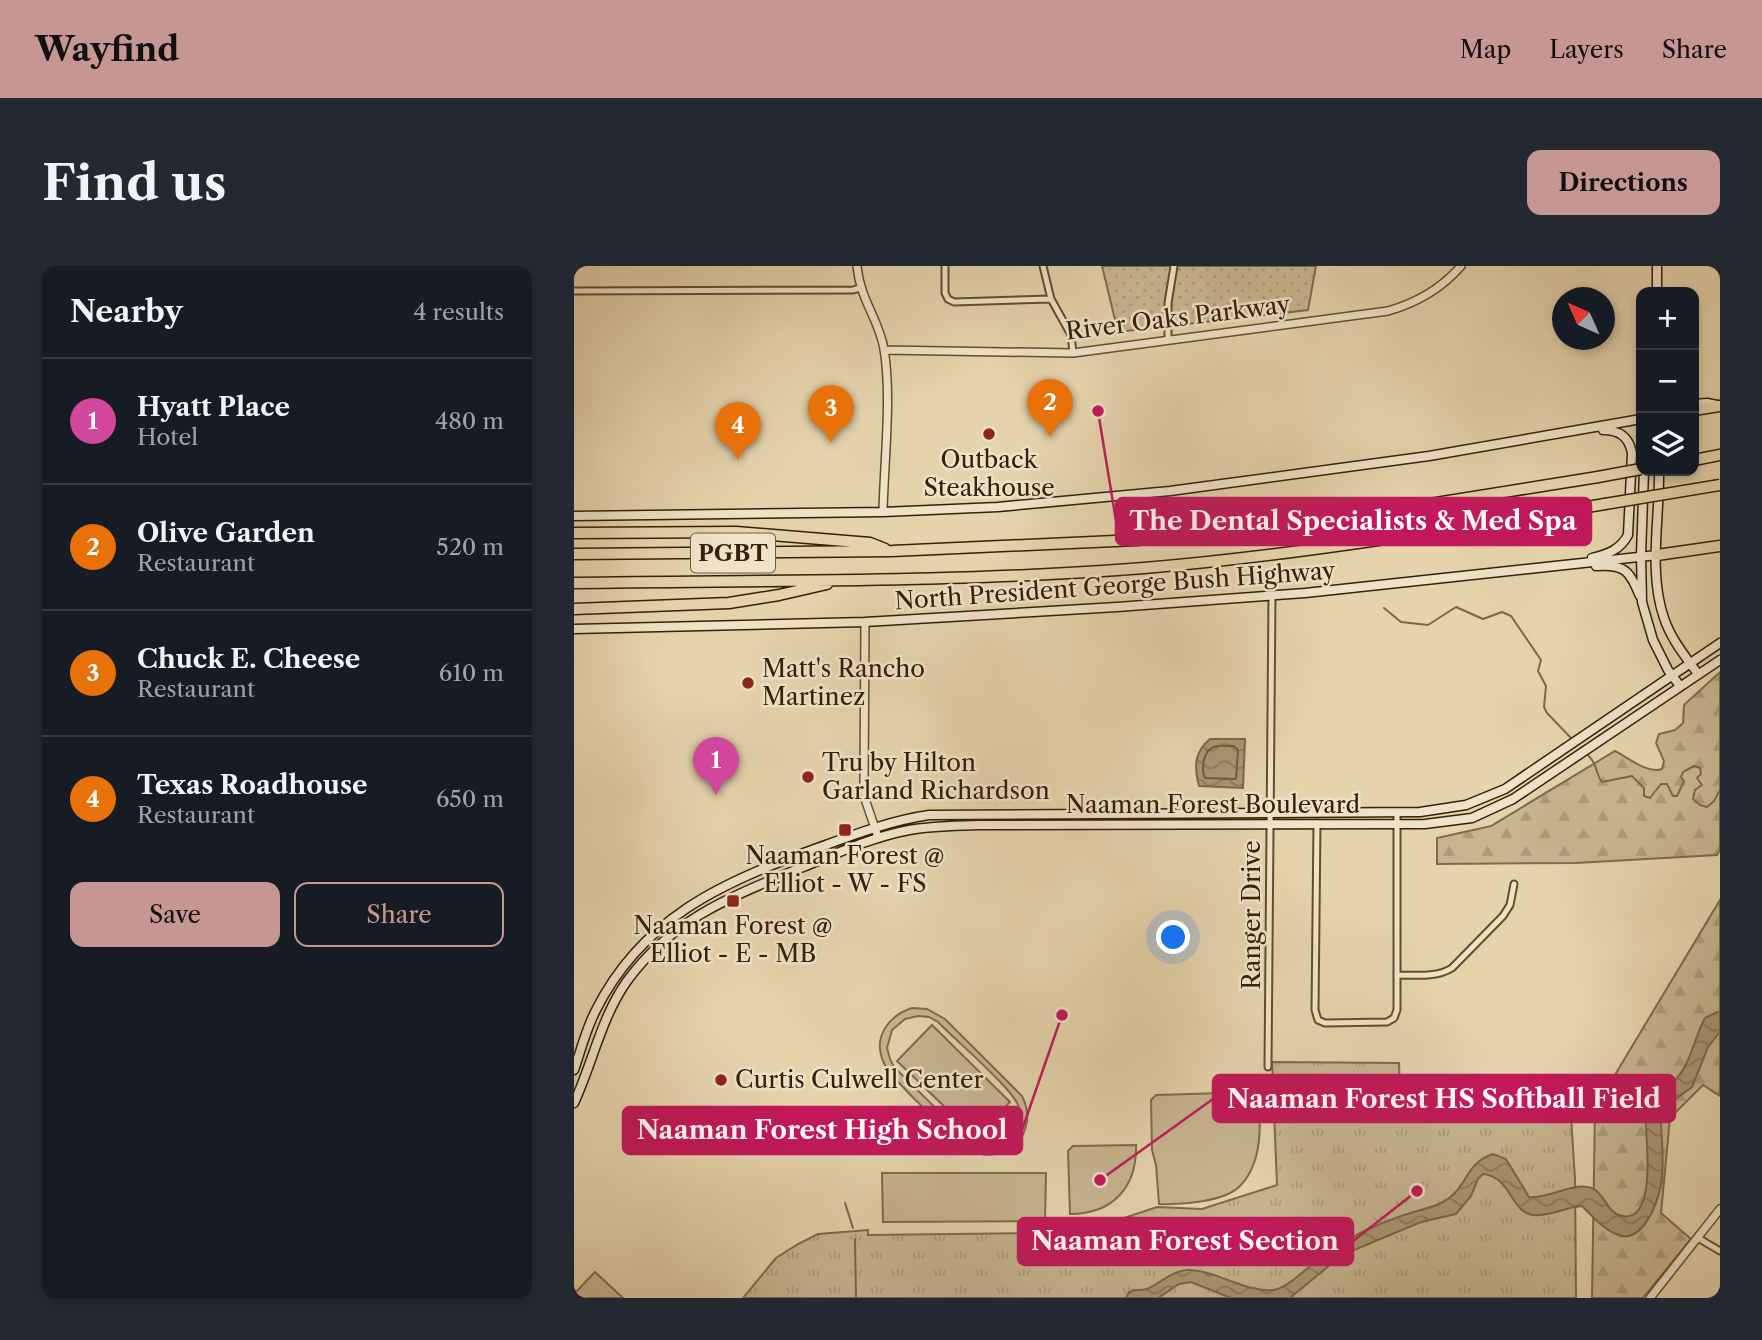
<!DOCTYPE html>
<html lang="en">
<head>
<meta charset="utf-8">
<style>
  body { margin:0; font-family:"Libre Caslon Text",serif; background:#242831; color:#f1f3f6 }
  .controls { position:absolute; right:21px; top:21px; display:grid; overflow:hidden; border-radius:14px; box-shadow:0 4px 10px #0003 }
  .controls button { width:63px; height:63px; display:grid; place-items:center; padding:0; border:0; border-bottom:2px solid #363941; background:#171b24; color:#f1f3f6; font:35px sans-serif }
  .compass { position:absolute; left:978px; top:21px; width:63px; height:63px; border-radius:50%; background:#171b24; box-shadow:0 4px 10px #0003; rotate:315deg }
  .you { position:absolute; left:600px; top:672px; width:24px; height:24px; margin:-18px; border:5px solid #fff; border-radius:50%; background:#1a73e8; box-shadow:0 0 0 10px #1a73e833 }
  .badge { display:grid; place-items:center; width:46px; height:46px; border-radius:50%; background:#c59692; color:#fff; font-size:23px; font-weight:700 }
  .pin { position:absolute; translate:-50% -58px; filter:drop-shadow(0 2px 4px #0008) }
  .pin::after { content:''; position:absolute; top:37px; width:24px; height:21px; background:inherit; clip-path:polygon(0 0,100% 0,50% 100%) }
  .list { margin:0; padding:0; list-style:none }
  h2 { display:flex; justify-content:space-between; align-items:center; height:91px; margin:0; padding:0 28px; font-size:30px }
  h2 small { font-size:23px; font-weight:400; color:#9ea1a6 }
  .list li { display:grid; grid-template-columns:46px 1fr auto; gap:21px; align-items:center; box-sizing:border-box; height:126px; padding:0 28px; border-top:2px solid #363941 }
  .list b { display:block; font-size:26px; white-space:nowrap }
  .list p { margin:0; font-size:23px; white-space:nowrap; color:#9ea1a6 }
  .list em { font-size:23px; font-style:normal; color:#9ea1a6 }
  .actions { display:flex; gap:14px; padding:21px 28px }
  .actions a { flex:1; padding:16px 0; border:2px solid #c59692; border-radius:14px; text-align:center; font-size:24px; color:#c59692 }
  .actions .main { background:#c59692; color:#111 }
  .icon { flex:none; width:38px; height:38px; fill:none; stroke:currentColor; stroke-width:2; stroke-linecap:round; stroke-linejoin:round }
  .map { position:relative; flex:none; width:1146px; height:1032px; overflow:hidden; border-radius:14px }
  header { display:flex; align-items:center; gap:42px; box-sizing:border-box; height:98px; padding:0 35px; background:#c59692; color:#111 }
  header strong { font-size:33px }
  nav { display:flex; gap:38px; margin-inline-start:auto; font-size:24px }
  .intro { display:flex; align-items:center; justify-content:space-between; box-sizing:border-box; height:168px; padding:0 42px }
  h1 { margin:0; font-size:49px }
  .button { padding:18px 32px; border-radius:14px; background:#c59692; color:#111; font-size:24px; font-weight:700 }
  main { display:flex; gap:42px; padding:0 42px }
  aside { flex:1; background:#171b24; border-radius:14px; box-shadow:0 4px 10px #0003 }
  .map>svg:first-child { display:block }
</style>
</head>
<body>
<header>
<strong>Wayfind</strong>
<nav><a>Map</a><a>Layers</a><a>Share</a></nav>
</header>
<div class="intro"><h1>Find us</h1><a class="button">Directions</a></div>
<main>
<aside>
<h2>Nearby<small>4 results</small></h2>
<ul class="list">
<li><span class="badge" style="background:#d1479c">1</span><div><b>Hyatt Place</b><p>Hotel</p></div><em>480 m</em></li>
<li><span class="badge" style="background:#e8710a">2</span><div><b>Olive Garden</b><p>Restaurant</p></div><em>520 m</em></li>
<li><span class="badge" style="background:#e8710a">3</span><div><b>Chuck E. Cheese</b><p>Restaurant</p></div><em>610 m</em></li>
<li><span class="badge" style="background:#e8710a">4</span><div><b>Texas Roadhouse</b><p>Restaurant</p></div><em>650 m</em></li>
</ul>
<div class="actions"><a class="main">Save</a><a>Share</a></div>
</aside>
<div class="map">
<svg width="1146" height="1032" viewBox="0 0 1146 1032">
  <defs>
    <pattern id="grass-dots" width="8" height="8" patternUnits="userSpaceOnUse" patternTransform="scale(1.75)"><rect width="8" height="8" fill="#c7b590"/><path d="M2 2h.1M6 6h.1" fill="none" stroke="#ac9b7b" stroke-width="1.8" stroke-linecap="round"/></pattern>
    <pattern id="forest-firs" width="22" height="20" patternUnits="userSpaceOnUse" patternTransform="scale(1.75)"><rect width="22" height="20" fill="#c7b590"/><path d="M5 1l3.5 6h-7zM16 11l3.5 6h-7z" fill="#ac9b7b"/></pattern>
    <pattern id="park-tufts" width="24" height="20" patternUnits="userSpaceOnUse" patternTransform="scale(1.75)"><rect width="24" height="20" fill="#c7b590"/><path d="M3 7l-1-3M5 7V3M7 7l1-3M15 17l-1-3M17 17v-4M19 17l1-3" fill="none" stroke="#ac9b7b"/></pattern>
    <pattern id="water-waves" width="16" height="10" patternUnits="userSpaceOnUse" patternTransform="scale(1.75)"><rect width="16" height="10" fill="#a99673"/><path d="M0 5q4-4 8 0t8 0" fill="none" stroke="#8a7a5c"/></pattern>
  </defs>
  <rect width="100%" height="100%" fill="#e5d3ac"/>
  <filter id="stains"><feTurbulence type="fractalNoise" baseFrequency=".00286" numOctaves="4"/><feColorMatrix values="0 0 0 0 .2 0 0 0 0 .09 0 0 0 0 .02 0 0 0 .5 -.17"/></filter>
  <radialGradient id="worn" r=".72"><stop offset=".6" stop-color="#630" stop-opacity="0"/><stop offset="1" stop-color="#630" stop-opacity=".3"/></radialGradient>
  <path fill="url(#grass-dots)" stroke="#7e6b4a" stroke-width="2" d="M528,0H742L734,44L544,66Z"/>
  <path fill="url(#forest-firs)" stroke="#7e6b4a" stroke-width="2" d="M1146,406V584L1143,589L1002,597L863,598V572L917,560L1041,485C1055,492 1073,508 1088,503L1090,495L1082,477L1085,468L1101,464L1109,457L1110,439Z
    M1146,634V830L1129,819L1096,852L1087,947L1117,973L1069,1032H1018L1021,842Z"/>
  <path fill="url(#park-tufts)" stroke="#7e6b4a" stroke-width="2" d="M698,796L825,797L826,828L894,813L963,819L997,850L1001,913L1002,1032H169L202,992L224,978L244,968L294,964V969L470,967L520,962L583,941L628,943L703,919Z"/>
  <path fill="#c7b590" stroke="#7e6b4a" stroke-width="2" fill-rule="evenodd" d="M338,742L353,743L371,753L448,830C467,867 431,903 394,883C378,870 317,813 310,797C298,772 314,750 338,742ZM344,750L355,751L364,756C380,773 437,821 444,839C449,852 444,869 432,877C419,885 407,882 395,875L320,801L316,793L313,782L318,764L331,753Z
    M358,759L436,836L402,871L323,795Z
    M684,826C687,857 689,895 667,919C652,936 606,939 585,938L582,899L578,884L577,834L582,829Z
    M562,879C563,921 539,948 496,948L494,885L499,880Z
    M308,907H472L471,955L309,956Z
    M21,1006L49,1032H0V1028Z"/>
  <path fill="url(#water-waves)" stroke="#7b6747" stroke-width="2" d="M636,473H671L669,522L625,520C620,501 620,486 636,473Z
    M1143,746H1146V766L1134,781L1118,821L1093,839L1087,852C1087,873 1091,897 1087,918C1084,935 1071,974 1047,970C1032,966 1019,951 1008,940C992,941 975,951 959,949C936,946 938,911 909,908L904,913L897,930L882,948L847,956L768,989L716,1032H657L617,1016L605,1018L584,1032H552C556,1020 563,1026 573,1023C587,1017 600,1003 616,1004C644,1005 670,1026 699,1024C716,1022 740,994 755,985C776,971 803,958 827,950C840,945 855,943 867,937C895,923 889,898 919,888L932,893L955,931C975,933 994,918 1013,921C1031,923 1031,947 1048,950C1088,958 1069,849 1070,830C1079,820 1092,823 1101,814C1117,798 1120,772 1131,752Z"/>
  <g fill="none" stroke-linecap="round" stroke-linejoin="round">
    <path stroke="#6f5c3c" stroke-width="2" d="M660,480L664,484L662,513L631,512C628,505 629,501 630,494C634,477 646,480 660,480Z"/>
    <path stroke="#7b6747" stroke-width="2" d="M810,342L827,356L854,359L882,341L909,353L928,346L937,350L967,394L964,405L972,420L970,441L973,447L997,472
      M1014,489C1025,500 1021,508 1028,516L1058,510L1070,522V530L1076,532L1087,518H1093L1099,530H1103L1110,515L1107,511L1109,506L1120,500L1126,502L1127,508L1123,512L1128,519L1121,524L1119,533L1126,539L1133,541L1140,535L1146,524
      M271,937L279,962
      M281,973L282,1032"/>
    <g stroke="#614e2f" stroke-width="9">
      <path id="minor" d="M371,0V27L374,33L380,36L477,33
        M469,0L477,33L497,69L499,87
        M0,25L279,24L286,22
        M594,74V37L600,0
        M743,557L741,744L744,754L751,757L813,756L820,752L823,744V546
        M823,709C841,709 862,712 878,702L929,650L936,639L940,618
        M694,801L698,329
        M1124,972L1146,985"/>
    </g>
    <g stroke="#614e2f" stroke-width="10">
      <path id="tertiary" d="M283,0C286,34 305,53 310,83C318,131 310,196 309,246
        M310,84L499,87L814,45C842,37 868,22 887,0
        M291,356L290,520L292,536L304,571
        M1076,1032L1146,943"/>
    </g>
    <g stroke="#352105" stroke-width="11">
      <path id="secondary" d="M1083,26V0
        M1120,138L1133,137L1143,139
        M1070,205L1067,289L1068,336L1079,374L1094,404L1106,420
        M1085,205C1086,252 1074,306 1090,352C1097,373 1111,390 1124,408
        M0,250L309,246L424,241L596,225L855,190L1067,153
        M1018,292C1034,288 1046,284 1054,269L1058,187C1055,171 1046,164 1029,164
        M1022,300C1052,298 1055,305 1066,330
        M0,363L291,356L543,341L731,327L1083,289
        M0,804C7,784 12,763 22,744C67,654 147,616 238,584C277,570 314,555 355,549L846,546L892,539L931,523L1146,377
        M0,837C19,796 27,752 53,715C100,651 159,630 229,601C264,587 298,571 335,564C357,560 381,560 404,559L851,558L898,552L939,533L1146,394"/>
    </g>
    <g stroke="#352105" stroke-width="13">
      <path id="motorway" d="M1120,144L1146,140
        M1120,194L1146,189
        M0,267L162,266L296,277L311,283
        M0,288L318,285L563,274L812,245L1024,211
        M1083,289L1146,280
        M0,317C190,314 381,317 570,302C725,289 878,263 1031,238
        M0,343L155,337L205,329L253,318"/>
    </g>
    <use href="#minor" stroke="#eee2c9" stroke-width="5"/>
    <use href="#tertiary" stroke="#eee2c9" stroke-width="7"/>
    <use href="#secondary" stroke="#eee2c9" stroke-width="8"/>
    <use href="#motorway" stroke="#e5d3ac" stroke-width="10"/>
    <g stroke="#352105" stroke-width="13" stroke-linecap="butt">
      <path id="motorway-bridge" d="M1024,211L1067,203
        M1031,238L1146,219"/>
    </g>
    <use href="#motorway-bridge" stroke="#e5d3ac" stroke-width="10"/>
  </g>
  <g fill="#8f2418" stroke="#eee2c9" stroke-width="2.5">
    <circle cx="415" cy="168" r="7"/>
    <circle cx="174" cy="417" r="7"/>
    <circle cx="234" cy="511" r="7"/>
    <rect x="264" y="557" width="14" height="14" rx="3.5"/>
    <rect x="152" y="628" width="14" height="14" rx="3.5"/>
    <circle cx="147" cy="814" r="7"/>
  </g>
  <g text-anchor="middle" stroke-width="5" stroke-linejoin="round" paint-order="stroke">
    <rect fill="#eee2c9" stroke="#6c5b40" stroke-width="2" x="117" y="267.5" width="84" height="39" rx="5"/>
    <g font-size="23" font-weight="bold" fill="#352105">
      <text x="159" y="295">PGBT</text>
    </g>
    <g font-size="24" fill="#352105" stroke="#eee2c9">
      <text transform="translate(604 52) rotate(-7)" y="8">River Oaks Parkway</text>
      <text transform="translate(541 320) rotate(-4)" y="8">North President George Bush Highway</text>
      <text x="639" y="547">Naaman Forest Boulevard</text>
      <text transform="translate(678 649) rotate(-90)" y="8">Ranger Drive</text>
    </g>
    <g font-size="24" fill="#352105" stroke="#eee2c9">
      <text x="415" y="202">Outback<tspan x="415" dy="28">Steakhouse</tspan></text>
      <text x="188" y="411" text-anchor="start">Matt's Rancho<tspan x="188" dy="28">Martinez</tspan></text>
      <text x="248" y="505" text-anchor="start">Tru by Hilton<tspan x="248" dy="28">Garland Richardson</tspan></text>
      <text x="271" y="598">Naaman Forest @<tspan x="271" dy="28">Elliot - W - FS</tspan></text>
      <text x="159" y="668">Naaman Forest @<tspan x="159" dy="28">Elliot - E - MB</tspan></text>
      <text x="161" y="822" text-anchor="start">Curtis Culwell Center</text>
    </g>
  </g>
  <path fill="none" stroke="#c2185b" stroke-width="2.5" d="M524 145L542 255M526 914L639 833M488 749L448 864M843 925L779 975"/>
  <g fill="#c2185b" stroke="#eee2c9" stroke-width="2.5">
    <circle cx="524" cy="145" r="7"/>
    <circle cx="526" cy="914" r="7"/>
    <circle cx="488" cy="749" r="7"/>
    <circle cx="843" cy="925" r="7"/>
  </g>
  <g fill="#c2185b" stroke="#c2185b" stroke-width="2.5">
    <rect x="542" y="232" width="475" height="47" rx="7"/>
    <rect x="639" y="809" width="462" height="47" rx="7"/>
    <rect x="49" y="841" width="399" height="47" rx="7"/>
    <rect x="444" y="952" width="335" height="47" rx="7"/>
  </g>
  <g font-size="26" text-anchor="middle" font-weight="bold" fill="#fff">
    <text x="779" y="264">The Dental Specialists &amp; Med Spa</text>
    <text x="870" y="842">Naaman Forest HS Softball Field</text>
    <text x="248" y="873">Naaman Forest High School</text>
    <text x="611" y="984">Naaman Forest Section</text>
  </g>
  <rect width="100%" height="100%" filter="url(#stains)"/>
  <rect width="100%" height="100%" fill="url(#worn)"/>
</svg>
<div class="controls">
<button>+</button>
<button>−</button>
<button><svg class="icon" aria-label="layers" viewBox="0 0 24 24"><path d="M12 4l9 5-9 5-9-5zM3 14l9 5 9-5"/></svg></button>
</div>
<svg class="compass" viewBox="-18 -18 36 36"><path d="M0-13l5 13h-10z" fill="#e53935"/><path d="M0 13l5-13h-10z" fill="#9ea1a6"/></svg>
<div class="you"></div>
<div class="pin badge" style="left:142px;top:529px;background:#d1479c">1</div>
<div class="pin badge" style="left:476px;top:171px;background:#e8710a">2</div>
<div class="pin badge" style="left:257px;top:177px;background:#e8710a">3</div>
<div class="pin badge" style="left:164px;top:194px;background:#e8710a">4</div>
</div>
</main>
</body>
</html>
